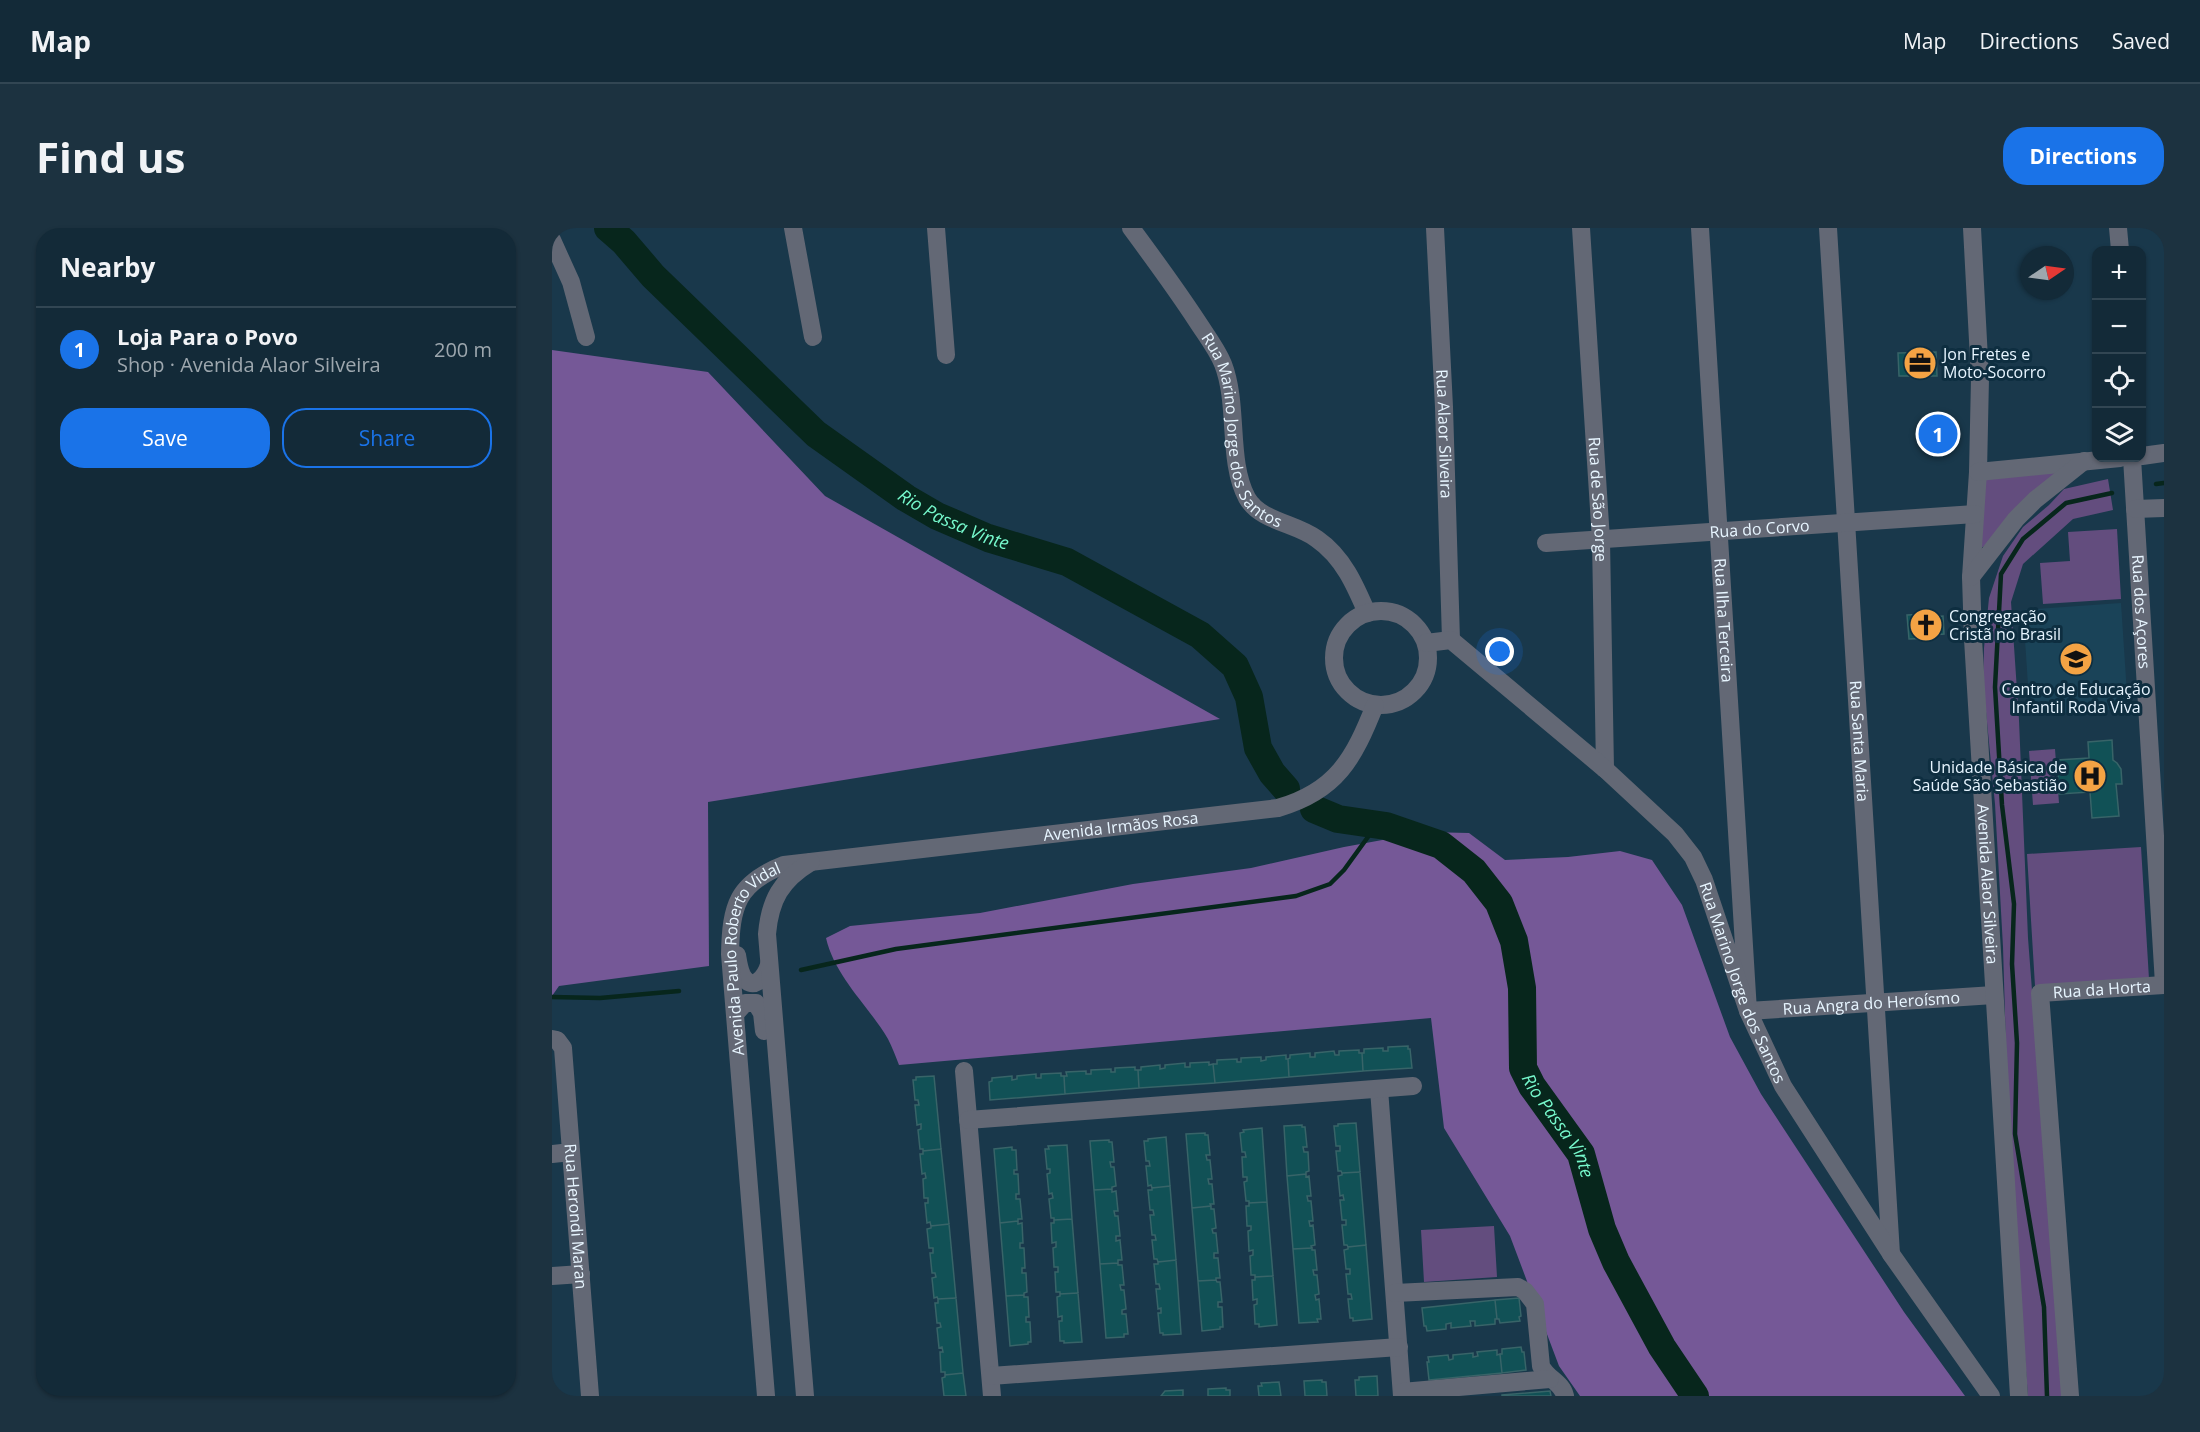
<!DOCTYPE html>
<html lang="en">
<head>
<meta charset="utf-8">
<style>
  body { margin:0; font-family:"Open Sans",sans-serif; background:#1c3240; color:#f1f3f6 }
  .controls { position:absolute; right:18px; top:18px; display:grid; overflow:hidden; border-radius:12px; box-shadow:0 2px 4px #0004 }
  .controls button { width:54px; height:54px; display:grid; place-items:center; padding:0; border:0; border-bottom:2px solid #324653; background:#132a38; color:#f1f3f6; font:30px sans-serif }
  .compass { position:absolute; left:1468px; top:18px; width:54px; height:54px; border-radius:50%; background:#132a38; box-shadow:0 2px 4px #0004; rotate:77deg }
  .you { position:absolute; left:948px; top:424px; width:21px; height:21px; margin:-15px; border:4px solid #fff; border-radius:50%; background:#1a73e8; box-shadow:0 0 0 9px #1a73e833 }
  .badge { display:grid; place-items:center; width:39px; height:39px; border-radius:50%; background:#1a73e8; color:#fff; font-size:20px; font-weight:700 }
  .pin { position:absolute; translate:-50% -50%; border:3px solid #fff; box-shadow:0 2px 6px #0006 }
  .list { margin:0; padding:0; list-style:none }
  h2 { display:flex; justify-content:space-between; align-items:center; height:78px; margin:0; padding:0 24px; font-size:26px }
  h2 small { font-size:20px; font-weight:400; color:#9da7ae }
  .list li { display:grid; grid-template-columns:39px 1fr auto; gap:18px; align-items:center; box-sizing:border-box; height:84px; padding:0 24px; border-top:2px solid #324653 }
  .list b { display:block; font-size:22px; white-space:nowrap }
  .list p { margin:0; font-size:20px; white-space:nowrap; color:#9da7ae }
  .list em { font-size:20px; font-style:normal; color:#9da7ae }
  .actions { display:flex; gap:12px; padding:18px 24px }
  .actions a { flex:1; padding:14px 0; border:2px solid #1a73e8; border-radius:24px; text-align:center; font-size:21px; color:#1a73e8 }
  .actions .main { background:#1a73e8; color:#fff }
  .icon { flex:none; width:33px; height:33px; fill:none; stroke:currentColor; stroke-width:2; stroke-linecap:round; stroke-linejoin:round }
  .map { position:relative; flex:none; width:1612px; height:1168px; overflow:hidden; border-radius:24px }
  header { display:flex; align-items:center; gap:36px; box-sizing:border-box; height:84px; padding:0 30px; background:#132a38; border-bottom:2px solid #324653 }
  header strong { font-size:28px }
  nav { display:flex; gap:33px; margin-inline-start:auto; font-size:21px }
  .intro { display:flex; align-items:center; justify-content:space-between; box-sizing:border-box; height:144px; padding:0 36px }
  h1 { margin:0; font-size:42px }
  .button { padding:15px 27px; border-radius:24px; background:#1a73e8; color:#fff; font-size:21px; font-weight:700 }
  main { display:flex; gap:36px; padding:0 36px }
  aside { flex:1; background:#132a38; border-radius:24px; box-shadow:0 2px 4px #0004 }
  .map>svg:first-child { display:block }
</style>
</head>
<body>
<header>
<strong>Map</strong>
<nav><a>Map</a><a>Directions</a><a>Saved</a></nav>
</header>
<div class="intro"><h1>Find us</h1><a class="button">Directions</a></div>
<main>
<aside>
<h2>Nearby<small></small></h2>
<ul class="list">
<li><span class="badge">1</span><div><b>Loja Para o Povo</b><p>Shop · Avenida Alaor Silveira</p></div><em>200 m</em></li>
</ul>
<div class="actions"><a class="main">Save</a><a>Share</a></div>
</aside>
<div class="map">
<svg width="1612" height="1168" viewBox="0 0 1612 1168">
  <rect width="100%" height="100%" fill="#19384b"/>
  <path fill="#1a4358" d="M1569,375L1576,481L1478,487L1471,382Z"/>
  <path fill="#634d7e" d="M1506,243L1431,319H1429V248Z
    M1556,251L1561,282L1521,291L1471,336L1459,374L1467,492L1476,710L1511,1168H1476L1457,923L1451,719L1443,576L1431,453L1432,420L1437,370L1451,328L1471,299L1497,277L1512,261Z
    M1565,301L1569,371L1491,376L1488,335L1518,333L1516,304Z
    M1503,521L1507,575L1481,577L1477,523Z
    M1589,619L1597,751L1483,758L1475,626Z
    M942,998L945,1049L872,1054L869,1002Z"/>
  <path fill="#755897" d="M0,122L156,144L273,268L668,491L156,574L157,738L7,758L0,768Z
    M874,604L917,605L953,632L1016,629L1068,623L1100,632L1130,677L1178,809L1209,866L1352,1084L1413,1168H1028L1007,1138L958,1008L892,900L879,790L347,837C344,829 340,819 336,811C316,777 283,749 274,710L298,698L428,685L581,656L699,640L792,619Z"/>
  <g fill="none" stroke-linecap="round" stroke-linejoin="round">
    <path stroke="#07261c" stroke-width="4.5" d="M1604,256L1612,255
      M249,742L344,721L744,668L778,656L792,642L821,602L834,598
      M0,769L48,770L127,763
      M1495,1168L1492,1079L1463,906L1465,815L1460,736L1462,676L1450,577L1443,459L1449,346L1471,311L1514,275L1560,265"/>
    <g stroke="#07261c" stroke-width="28">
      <path id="s1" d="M56,0L72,14L101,48L264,206L354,270L385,288L436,310L515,334L648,407L683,438L697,469L706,520L720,545L734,561"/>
      <path id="s2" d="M762,581L786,591L834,598L889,617L922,643L947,675L962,713L970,760L971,840L980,858L1029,926L1050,1001L1064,1034L1110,1119L1143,1168"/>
    </g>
  </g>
  <path fill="#115156" stroke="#386468" stroke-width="1.5" d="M1384,124L1385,148H1347L1346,125Z
    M1380,198H1392V214H1381Z
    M1378,386L1379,389L1391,388L1392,406L1380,407V410L1357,411L1355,387Z
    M1560,512L1561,532L1565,535L1569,541L1570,556H1564L1567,588L1540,590L1538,564L1507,566L1505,532L1537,530L1536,514Z
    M856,818V821H858L860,840L811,843L810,825H812V821L831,820V823H836V819Z
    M807,822V825H810L811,843L737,849L736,831L738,830V827L758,825V829H763V825L782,823L783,827H787V823Z
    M734,827V831H736L737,849L663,855L661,836H665V832L685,831V834H689V830L709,829V833L714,832V829Z
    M657,834V837L661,836L663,855L587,860L586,842H589V839L608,837V841L613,840V837L633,835V839H638V835Z
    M583,839V842H586L587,860L513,866L512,848H515L514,844L534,843V846H539V842L559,841V844H563V840Z
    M509,845V848H512L513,866L438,872L437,854L440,853V850L460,848V852L465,851V848L484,846V850H489V846Z
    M382,848L389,921L371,923V921H368L366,902L369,901V896L365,897L363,877H367L366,872H363L361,852H364V849Z
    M804,895L808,944L790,945L789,943H786L784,923H788V918H784L782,898H786V896Z
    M750,897V899H753L755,919H751L752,924H756L757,943L754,944V946L735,948L732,898Z
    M710,900L715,974L697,975V973H694L692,954L695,953V949H691L690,929H694L693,924H690L688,905L692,904L691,902Z
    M653,905V907H656L658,927H654L655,932H658L660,951H656L657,956H660L662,976H658L659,978L640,980L634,906Z
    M614,909L618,958L600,960L599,957L596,958L594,938H598L597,933H594L592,913H596V911Z
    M557,912V914H560L562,934H558L559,939H562L564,958L560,959V961L542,962L538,913Z
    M515,917L520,991L502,992V990H499L497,971L501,970L500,965L497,966L495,946L498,945V941H495L493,921H497L496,918Z
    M460,919V922H464L465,942H462V946H466L467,966H464V971H468L470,991H466V993L448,995L442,921Z
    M389,921L397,996L379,998L378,994L375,995L373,975H376V970H372L371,951L374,950L373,945L370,946L368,926H371V923Z
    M808,944L814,1017L796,1019L795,1017H792L790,997H794V992H790L788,972H792L791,967L788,968L786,948L790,947V945Z
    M754,946V949L757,948L759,968H755L756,973H759L761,993H757L758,998L761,997L763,1017L759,1018L760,1020L741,1021L735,948Z
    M618,958L624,1032L606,1034L605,1031H602L600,1012H604L603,1007H600L598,987H602L601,982H598L596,962H600V960Z
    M560,961V964L564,963L566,983H562L563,988H566L568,1008H564V1013L568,1012L570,1032H566V1035L548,1036L542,962Z
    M715,974L721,1048L703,1049V1047H699L698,1028L701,1027V1022L697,1023L696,1003L699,1002V998H695L694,978H697V975Z
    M659,978V981H662L664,1000L660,1001L661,1005H664L666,1025H662V1030H666L668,1050H664V1052L646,1053L640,980Z
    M520,991L526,1065L508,1066V1064H504L503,1044H506V1039H502L501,1020L504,1019V1014L500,1015L499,995H502V992Z
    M466,993V996L470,995L471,1015H468V1020H472L473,1040H470V1045H474L475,1064L472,1065V1067L454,1068L448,995Z
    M397,996L404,1070L386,1071L385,1069L382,1070L380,1050L384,1049L383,1045H380L378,1025H381V1020H377L375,1001L379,1000V998Z
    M814,1017L820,1091L801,1093V1090H798L796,1071H800L799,1066H796L794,1046H798V1041H794L792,1022L796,1021V1019Z
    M760,1020V1022H763L765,1042H761L762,1047H765L767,1066L763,1067L764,1072L767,1071L769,1091H765L766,1094L747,1095L741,1021Z
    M624,1032L629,1106L611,1107V1105H608L606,1085H609V1080L606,1081L604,1061H608L607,1056H604L602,1036H606V1034Z
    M566,1035V1037H570L572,1057H568L569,1062H572L574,1081L570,1082V1086H574L576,1106H572V1109L554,1110L548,1036Z
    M721,1048L725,1097L707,1099V1096H703L702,1077L705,1076V1071L701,1072L700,1052H703V1049Z
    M664,1052L665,1054H668L670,1074H666V1079H670L671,1099H668V1101L650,1103L646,1053Z
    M526,1065L530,1114L512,1115V1113H508L507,1093H510V1088L506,1089L505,1069L508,1068V1066Z
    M472,1067V1069H476L477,1089H474V1094H478L479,1114H476V1116L458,1118L454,1068Z
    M404,1070L411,1145L393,1147V1144H389L388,1124H391L390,1119L387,1120L385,1100L389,1099L388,1095H385L383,1075H386V1071Z
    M967,1070L969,1088L967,1089L968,1093L948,1095L947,1091H945L943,1072Z
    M943,1072L945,1091H943V1096L923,1098V1093H918L919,1098L899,1100V1095L894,1096V1101L875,1103L874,1098H872L870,1080Z
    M969,1119L970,1124H972L974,1142L950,1145L948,1126H950V1121Z
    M945,1122V1127L948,1126L950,1145L877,1152L875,1134H877L876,1129L896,1127L897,1132L901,1131V1127L921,1125V1129L926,1128L925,1124Z
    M411,1145L414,1168H392L390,1150L393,1149V1147Z
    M825,1148L826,1168H804L803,1152H807V1149Z
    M770,1152V1154H774L775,1168H753L752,1153Z
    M727,1154L729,1168H707L706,1158H710L709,1155Z
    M674,1160V1162H678V1168H656V1161Z
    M631,1162V1168H609L613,1163Z
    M998,1163L999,1168H950V1167Z"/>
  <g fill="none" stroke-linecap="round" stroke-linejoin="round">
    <g stroke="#636875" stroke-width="18">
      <path d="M241,0L261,109"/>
      <path d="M384,0L394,127"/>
      <path id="s3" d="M579,0C602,31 624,61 645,93C654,107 665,121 671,136C687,177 675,233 695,270C709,294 744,295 765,311C791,329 803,357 815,385"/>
      <path id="s4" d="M883,0L892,179L899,412"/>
      <path id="s5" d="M1029,0L1049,312L1053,541"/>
      <path id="s6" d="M1148,0L1196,783L1442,767"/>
      <path id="s7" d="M1276,0L1339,1026"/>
      <path id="s8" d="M1420,0L1428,150L1426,244L1419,349L1421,411L1467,1168"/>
      <path d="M1566,0L1568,22"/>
      <path d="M0,12L19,54L34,109"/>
      <path d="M1590,228L1612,225"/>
      <path id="s9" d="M1580,230L1612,756"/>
      <path d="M1426,244L1568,230"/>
      <path d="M1583,281L1612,280"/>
      <path id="s10" d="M994,315L1423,286"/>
      <path d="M1419,349L1464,291L1483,272L1532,233"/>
      <circle cx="829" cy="430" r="47"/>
      <path id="s11" d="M874,415L899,412L1053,541L1123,606L1141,629L1152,652L1196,783L1231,858L1339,1026L1439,1168"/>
      <path d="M185,727C186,733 187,741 190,747C200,765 213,750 217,737"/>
      <path d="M183,786L193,775H204L210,785L212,803"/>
      <path id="s12" d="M0,811L5,812L11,820L38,1168"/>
      <path d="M412,843L440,1168"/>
      <path d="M827,861L850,1168"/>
      <path d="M416,892L861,858"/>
      <path d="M0,926L19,924"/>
      <path d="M0,1048L29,1046"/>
      <path d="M843,1065L966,1059L973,1063L983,1076L989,1138C995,1151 1010,1154 1013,1168"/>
      <path d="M439,1148L847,1119"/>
      <path d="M850,1164L998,1151"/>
      <path id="s13" d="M214,1168L178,726C179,678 185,655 232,637L726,580C785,563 802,530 823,477"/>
      <path d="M253,1168L215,706C218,672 229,652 259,634"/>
      <path id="s14" d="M1518,1168L1488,765L1612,757"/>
    </g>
  </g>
  <defs>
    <g id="office-disc" transform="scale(1.725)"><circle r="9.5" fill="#f4a344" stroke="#0e2e40"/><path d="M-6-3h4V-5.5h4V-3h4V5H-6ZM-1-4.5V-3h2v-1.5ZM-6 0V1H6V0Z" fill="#111"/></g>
    <g id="church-disc" transform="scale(1.725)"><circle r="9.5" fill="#f4a344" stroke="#0e2e40"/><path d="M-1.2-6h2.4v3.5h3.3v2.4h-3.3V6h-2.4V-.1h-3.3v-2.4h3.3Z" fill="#111"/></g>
    <g id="school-disc" transform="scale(1.725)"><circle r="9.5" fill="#f4a344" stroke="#0e2e40"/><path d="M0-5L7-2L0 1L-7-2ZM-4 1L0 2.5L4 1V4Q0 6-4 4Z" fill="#111"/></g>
    <g id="hospital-disc" transform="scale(1.725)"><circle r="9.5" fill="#f4a344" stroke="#0e2e40"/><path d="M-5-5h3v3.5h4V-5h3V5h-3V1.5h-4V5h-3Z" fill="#111"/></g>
  </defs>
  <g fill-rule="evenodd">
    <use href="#office-disc" x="1368" y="135"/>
    <use href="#church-disc" x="1374" y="397"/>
    <use href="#school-disc" x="1524" y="431"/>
    <use href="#hospital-disc" x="1538" y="548"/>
  </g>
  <g text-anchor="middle" stroke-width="6" stroke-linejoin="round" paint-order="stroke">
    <g font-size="16" fill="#e7f5ff" stroke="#0e2e40" text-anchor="start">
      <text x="1391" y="132">Jon Fretes e<tspan x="1391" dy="18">Moto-Socorro</tspan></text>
      <text x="1397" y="394">Congregação<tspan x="1397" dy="18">Cristã no Brasil</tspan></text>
      <text x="1524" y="467" text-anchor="middle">Centro de Educação<tspan x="1524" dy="18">Infantil Roda Viva</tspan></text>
      <text x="1515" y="545" text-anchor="end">Unidade Básica de<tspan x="1515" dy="18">Saúde São Sebastião</tspan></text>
    </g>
    <g font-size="16" fill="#e7f5ff" stroke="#0e2e40">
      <text dy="6" stroke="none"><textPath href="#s3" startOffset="237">Rua Marino Jorge dos Santos</textPath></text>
      <text dy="6" stroke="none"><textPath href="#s4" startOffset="206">Rua Alaor Silveira</textPath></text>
      <text dy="6" stroke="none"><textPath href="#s5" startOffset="272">Rua de São Jorge</textPath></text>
      <text dy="6" stroke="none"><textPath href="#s10" startOffset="214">Rua do Corvo</textPath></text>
      <text dy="6" stroke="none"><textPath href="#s9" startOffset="154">Rua dos Açores</textPath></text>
      <text dy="6" stroke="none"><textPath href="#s6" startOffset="393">Rua Ilha Terceira</textPath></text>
      <text dy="6" stroke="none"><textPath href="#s7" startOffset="514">Rua Santa Maria</textPath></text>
      <text dy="6" stroke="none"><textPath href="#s13" startOffset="896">Avenida Irmãos Rosa</textPath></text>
      <text dy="6" stroke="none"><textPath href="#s8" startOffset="657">Avenida Alaor Silveira</textPath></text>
      <text dy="6" stroke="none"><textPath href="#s13" startOffset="447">Avenida Paulo Roberto Vidal</textPath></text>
      <text dy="6" stroke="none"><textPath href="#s11" startOffset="486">Rua Marino Jorge dos Santos</textPath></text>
      <text dy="6" stroke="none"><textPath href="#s14" startOffset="466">Rua da Horta</textPath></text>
      <text dy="6" stroke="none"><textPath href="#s6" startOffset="908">Rua Angra do Heroísmo</textPath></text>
      <text dy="6" stroke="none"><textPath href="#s12" startOffset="184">Rua Herondi Maran</textPath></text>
    </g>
    <g font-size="18" font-style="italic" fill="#76f8cc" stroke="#0e2e40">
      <text dy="6" stroke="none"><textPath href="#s1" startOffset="456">Rio Passa Vinte</textPath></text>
      <text dy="6" stroke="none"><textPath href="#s2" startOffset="452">Rio Passa Vinte</textPath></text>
    </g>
  </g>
</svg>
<div class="controls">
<button>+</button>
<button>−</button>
<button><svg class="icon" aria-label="locate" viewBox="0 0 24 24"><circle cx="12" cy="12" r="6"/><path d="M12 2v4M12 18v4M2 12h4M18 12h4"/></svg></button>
<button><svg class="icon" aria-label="layers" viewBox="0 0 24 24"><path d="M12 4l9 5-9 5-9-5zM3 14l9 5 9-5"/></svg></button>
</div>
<svg class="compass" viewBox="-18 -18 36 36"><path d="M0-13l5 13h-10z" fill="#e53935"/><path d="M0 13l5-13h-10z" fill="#9da7ae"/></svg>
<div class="you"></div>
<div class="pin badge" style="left:1386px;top:206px">1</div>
</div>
</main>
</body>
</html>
